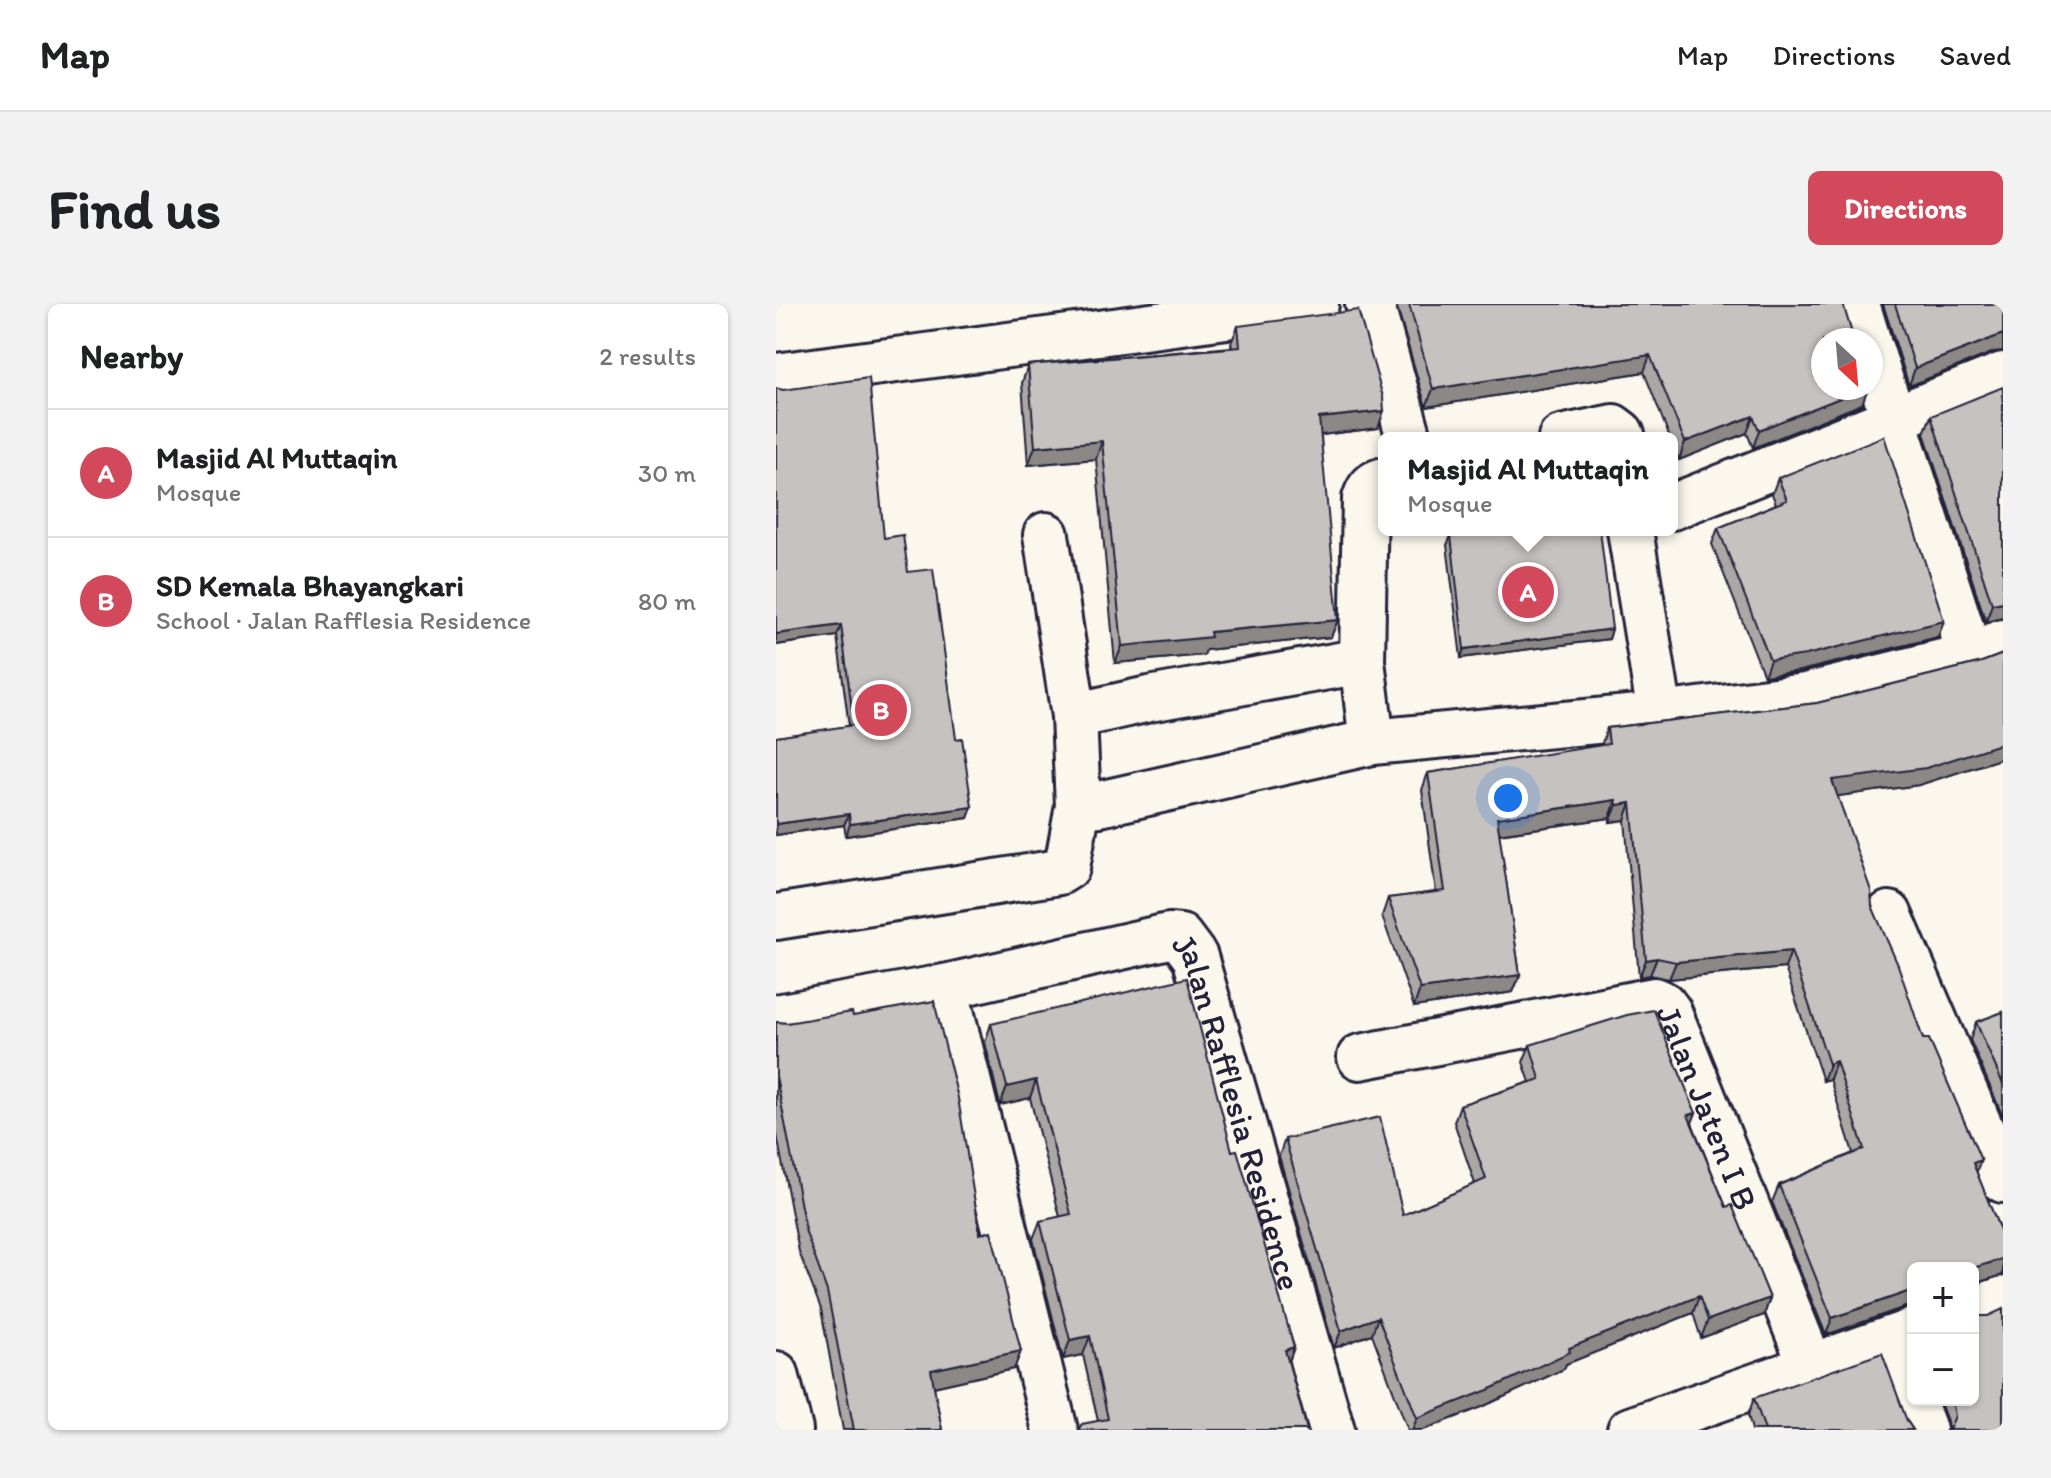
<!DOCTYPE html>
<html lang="en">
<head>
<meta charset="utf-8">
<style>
  body { margin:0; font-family:Itim,sans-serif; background:#f2f2f2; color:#202124 }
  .controls { position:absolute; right:24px; bottom:24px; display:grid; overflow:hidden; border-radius:12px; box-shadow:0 2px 6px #0004 }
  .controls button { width:72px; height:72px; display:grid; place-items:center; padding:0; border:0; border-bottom:2px solid #e0e0e0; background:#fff; color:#202124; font:40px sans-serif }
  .compass { position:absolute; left:1035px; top:24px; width:72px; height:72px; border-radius:50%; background:#fff; box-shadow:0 2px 6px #0004; rotate:154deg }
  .you { position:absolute; left:732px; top:494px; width:28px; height:28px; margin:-20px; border:6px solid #fff; border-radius:50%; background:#1a73e8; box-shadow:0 0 0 12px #1a73e833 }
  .badge { display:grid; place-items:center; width:52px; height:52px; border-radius:50%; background:#d1495b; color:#fff; font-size:26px; font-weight:700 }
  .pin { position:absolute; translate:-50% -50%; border:4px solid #fff; box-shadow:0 2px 8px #0006 }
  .popup { position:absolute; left:602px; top:128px; width:300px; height:104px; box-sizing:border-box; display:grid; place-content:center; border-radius:12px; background:#fff; filter:drop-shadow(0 2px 6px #0005); font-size:26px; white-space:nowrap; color:#757577 }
  .popup b { font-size:30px; color:#202124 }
  .popup::after { content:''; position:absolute; left:50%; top:100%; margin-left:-16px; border:16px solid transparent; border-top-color:#fff }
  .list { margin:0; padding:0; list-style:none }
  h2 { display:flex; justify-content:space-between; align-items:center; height:104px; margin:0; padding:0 32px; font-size:34px }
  h2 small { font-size:26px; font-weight:400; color:#757577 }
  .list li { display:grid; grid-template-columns:52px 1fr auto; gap:24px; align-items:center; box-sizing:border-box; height:128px; padding:0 32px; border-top:2px solid #e0e0e0 }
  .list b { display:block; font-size:30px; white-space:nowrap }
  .list p { margin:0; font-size:26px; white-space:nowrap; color:#757577 }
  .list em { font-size:26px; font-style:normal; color:#757577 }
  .map { position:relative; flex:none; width:1227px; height:1126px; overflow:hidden; border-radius:12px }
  header { display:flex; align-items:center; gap:48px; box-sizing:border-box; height:112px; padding:0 40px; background:#fff; border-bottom:2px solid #e0e0e0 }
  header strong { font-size:38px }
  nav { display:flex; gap:44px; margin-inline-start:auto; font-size:28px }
  .intro { display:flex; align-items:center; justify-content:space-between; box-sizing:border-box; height:192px; padding:0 48px }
  h1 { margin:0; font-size:56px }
  .button { padding:20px 36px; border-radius:12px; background:#d1495b; color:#fff; font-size:28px; font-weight:700 }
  main { display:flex; gap:48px; padding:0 48px }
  aside { flex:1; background:#fff; border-radius:12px; box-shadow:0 2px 6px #0004 }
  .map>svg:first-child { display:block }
</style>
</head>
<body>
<header>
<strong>Map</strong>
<nav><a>Map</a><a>Directions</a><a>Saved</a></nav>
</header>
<div class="intro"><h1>Find us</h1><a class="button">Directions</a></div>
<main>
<aside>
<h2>Nearby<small>2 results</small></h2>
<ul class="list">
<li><span class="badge">A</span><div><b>Masjid Al Muttaqin</b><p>Mosque</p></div><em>30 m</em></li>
<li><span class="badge">B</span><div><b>SD Kemala Bhayangkari</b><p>School · Jalan Rafflesia Residence</p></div><em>80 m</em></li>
</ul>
</aside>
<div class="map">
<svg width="1227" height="1126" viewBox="0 0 1227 1126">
  <rect width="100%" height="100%" fill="#fbf7ec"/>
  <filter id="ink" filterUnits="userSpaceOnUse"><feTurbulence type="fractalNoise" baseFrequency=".0125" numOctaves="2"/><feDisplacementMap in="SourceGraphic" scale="16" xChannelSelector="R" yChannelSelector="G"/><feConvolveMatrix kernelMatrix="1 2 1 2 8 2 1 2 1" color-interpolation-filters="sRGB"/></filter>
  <g filter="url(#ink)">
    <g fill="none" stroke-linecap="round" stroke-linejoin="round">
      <g stroke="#22223b" stroke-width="50">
        <g id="street">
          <path d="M592,0L598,10L633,134"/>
          <path d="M1081,0L1092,36"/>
          <path d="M1095,46L1194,351"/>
          <path d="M0,72L540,0"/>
          <path d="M785,134L837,123L845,129L847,134"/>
          <path d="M896,203L1227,71"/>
          <path d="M884,411L1029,392L1194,351L1227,338"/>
          <path d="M298,412L373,395L586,357"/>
          <path d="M596,438L586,357L589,195C593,183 597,179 608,176"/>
          <path d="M302,502L323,500L596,438L884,411L854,226"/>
          <path d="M1113,610L1227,876"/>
          <path d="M0,613L283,568L291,563L302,502L298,412L270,231"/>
          <path d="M169,683L279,1126"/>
          <path id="s1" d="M0,713L169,683L393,632L404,633L419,653L556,1126"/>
          <path id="s2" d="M584,753L878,696L887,700L893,708L1035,1062"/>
          <path d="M1197,1006L1227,995"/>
          <path d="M1114,1035L1148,1126"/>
          <path d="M0,1070L14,1126"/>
          <path d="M854,1126L1137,1027"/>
        </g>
      </g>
      <use href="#street" stroke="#fbf7ec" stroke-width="44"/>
    </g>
    <path fill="#aaa7a5" stroke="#22223b" stroke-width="2" d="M620,0H1067L1086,100L977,144L971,129L903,156L896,138V134H894L868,68L650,103Z
      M1107,0H1227V47L1218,48L1133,82Z
      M462,22L602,124L545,131L555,333L430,346L428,351L339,359L320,155L252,161L246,79L252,61L456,43L455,39Z
      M1155,112L1227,314L1210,318L1148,129Z
      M1002,174L1168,317L1162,333L1024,367L988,372L936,240L942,224L1000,200L996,190Z
      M675,232L836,325L833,335L685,354L671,241Z
      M108,234L132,268L180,435L196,503L192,514L70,532L68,521L0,531V433L73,422L61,332L0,341Z
      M1227,350V454L1143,481L1061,492L1096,602L1147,735L1227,934V971L1197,980L1137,964L1129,1003L1050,1031L996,898L1003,881L1077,849L1054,775L1047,777L1009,664L893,675L874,671L863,673L849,516L834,518V514L723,530L744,671L737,688L638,703L606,612L612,594L660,588L646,486L652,469L825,442L831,424L1041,399L1206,358Z
      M1227,708V813L1194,736L1200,718Z
      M77,712L204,930L245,1047L238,1065L158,1083L166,1126H67L45,1005L23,948L0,826V718L11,719Z
      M215,720L456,847L518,1043L513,1058L531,1126L322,1117L307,1051L287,1055L257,935L264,917L284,913L254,794L224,801L209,738Z
      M754,741L916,819L950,903L994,994L988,1011L925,1034L917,1009L790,1060L788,1065L706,1103L647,1126H632L596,1030L558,1044L503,852L509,835L627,911L699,880L678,818L684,801L754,778L747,758Z
      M978,1094L1131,1117L1137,1126H976L972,1111Z
      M1163,1096H1197L1227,1126L1172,1125L1171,1117Z"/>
    <path fill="#8b8886" stroke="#22223b" stroke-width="2" d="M1227,30V47L1218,48L1133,82L1139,64Z
      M874,51L868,68L650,103L657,85Z
      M1089,84H1092L1086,100L977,144L983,126Z
      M608,107L602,124L537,132L543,114Z
      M977,112L971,129L903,156L909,138Z
      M326,137L320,155L252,161L259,143Z
      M1227,298V314L1210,318L1216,300Z
      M562,316L555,333L430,346L428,351L339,359L346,342L434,328Z
      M1168,317L1162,333L1024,367L988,372L994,356Z
      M65,321L61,332L0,341V330Z
      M836,325L833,335L685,354L688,345Z
      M1227,439V454L1143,481L1049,494L1056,476Z
      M840,496L834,514L714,531L721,514Z
      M855,499L849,516L834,518L841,501Z
      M196,503L192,514L70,532L74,520Z
      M73,510L68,521L0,531V520Z
      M1015,647L1009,664L893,675L900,658Z
      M881,654L874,671L863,673L870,656Z
      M744,671L737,688L638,703L644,685Z
      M1060,757L1054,775L1047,777L1053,760Z
      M260,776L254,794L224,801L231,783Z
      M920,809L913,826L912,811Z
      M1205,856L1199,873L1197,859Z
      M1227,955V971L1197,980V964Z
      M1137,986V1003H1129L1050,1031L1056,1014Z
      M923,992L917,1009L790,1060L788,1065L706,1103L647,1126H636L641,1114L793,1044Z
      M994,994L988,1011L925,1034L932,1016Z
      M602,1013L596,1030L558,1044L565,1027Z
      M314,1032L307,1051L287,1055L294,1036Z
      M518,1043L511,1062L509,1046Z
      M245,1047L238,1065L148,1085L155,1066Z"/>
    <path fill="#c6c2c0" stroke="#22223b" stroke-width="2" d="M633,0H1067L1078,36H1047V84H1089L983,126L977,112L909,138L874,51L657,85Z
      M1119,0H1227V30L1139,64Z
      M582,6L607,93L608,107L543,114L562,316L434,328L435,333L346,342L326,137L259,143L252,61L464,43L462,22Z
      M93,74L108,234L127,231L132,268L157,265L180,435L186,434L196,503L74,520L73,510L0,520V433L78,421L65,321L0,330V84L7,86Z
      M1227,83V298L1216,300L1155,112Z
      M1108,132L1168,317L1030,351L994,356L942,224L1011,196L1002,174Z
      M718,226H824L836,325L688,345L675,232Z
      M1227,350V439L1150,464L1056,476L1095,587L1096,602L1122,661L1147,735H1153L1205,856L1197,859L1227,934V955L1197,964H1137V986L1056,1014L1003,881L1088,845L1060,757L1053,760L1015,647L900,658L881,654L870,656L855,499L841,501L840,496L721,514L744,671L644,685L612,594L669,587L652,469L833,440L831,424L1041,399L1206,358Z
      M411,674L456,847L461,846L518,1043L509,1046L531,1126H302L306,1120L332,1115L314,1032L294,1036L264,917L295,910L260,776L231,783L215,720Z
      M158,697L182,794L204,930L215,927L245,1047L155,1066L166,1126H78L51,987L30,929L0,772V718L11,719L76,708L77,712Z
      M878,706L920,809L912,811L950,903L956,901L994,994L932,1016L923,992L793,1044L794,1048L712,1086L641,1114L602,1013L565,1027L509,835L604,813L627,911L710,875L684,801L764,775L754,741L851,711Z
      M1227,708V780L1200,718Z
      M1227,1005V1126H1171L1174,1124L1179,1112L1176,1096H1197V1012H1212Z
      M1106,1049L1131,1117L1137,1126H989L978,1094Z"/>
  </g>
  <g text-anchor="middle" stroke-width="6" stroke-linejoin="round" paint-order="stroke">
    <g font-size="34" fill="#22223b" stroke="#fbf7ec">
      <text dy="12" stroke="none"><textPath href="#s2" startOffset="422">Jalan Jaten I B</textPath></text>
      <text dy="12" stroke="none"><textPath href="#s1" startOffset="598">Jalan Rafflesia Residence</textPath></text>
    </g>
  </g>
</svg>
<div class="controls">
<button>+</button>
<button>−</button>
</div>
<svg class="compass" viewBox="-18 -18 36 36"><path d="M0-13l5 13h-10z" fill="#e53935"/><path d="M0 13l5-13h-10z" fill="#757577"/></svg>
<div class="you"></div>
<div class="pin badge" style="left:752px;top:288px">A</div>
<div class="popup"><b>Masjid Al Muttaqin</b>Mosque</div>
<div class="pin badge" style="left:105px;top:406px">B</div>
</div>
</main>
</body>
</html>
